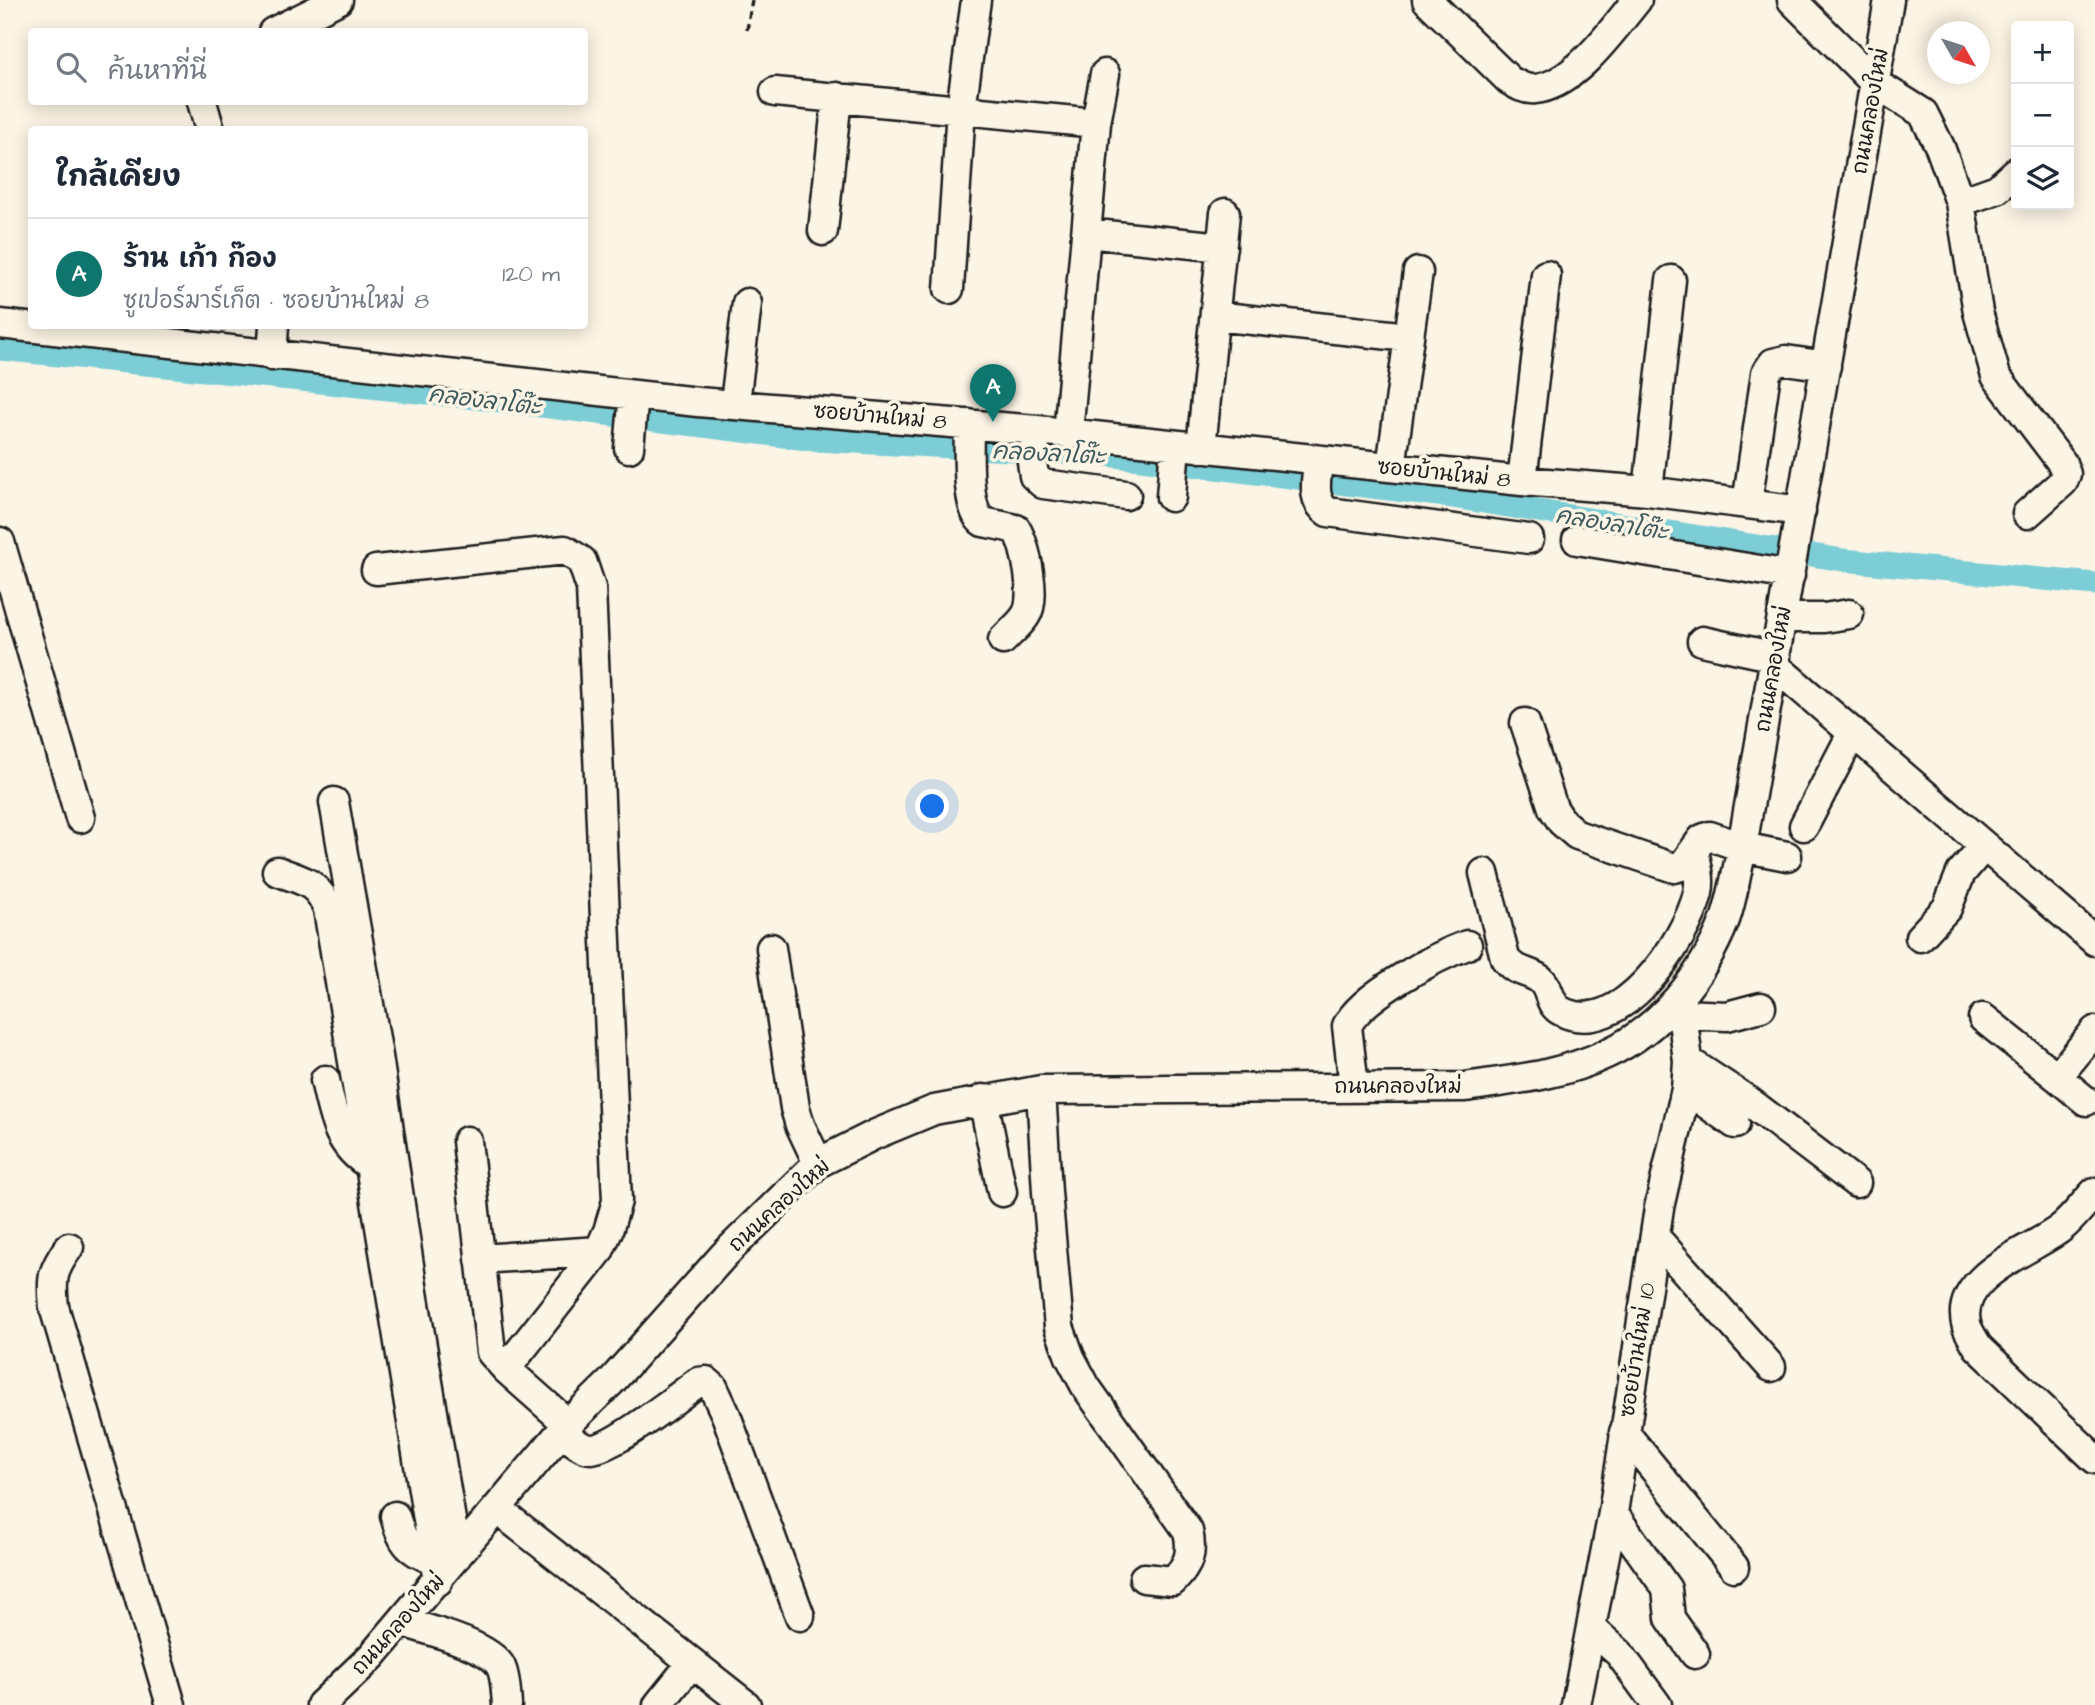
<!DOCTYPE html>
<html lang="th">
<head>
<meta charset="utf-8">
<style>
  body { margin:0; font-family:"Architects Daughter","Playpen Sans Thai",sans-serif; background:#f6f6f7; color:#1f2937 }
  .controls { position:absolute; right:21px; top:21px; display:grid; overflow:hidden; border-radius:7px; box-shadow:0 4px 18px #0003 }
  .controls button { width:63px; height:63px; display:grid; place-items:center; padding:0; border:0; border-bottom:2px solid #e0e1e3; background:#fff; color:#1f2937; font:35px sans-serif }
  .compass { position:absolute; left:1927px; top:21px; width:63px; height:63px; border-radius:50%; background:#fff; box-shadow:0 4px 18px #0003; rotate:129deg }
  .you { position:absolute; left:933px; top:807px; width:24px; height:24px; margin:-18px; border:5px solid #fff; border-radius:50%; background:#1a73e8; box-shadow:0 0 0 10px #1a73e833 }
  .badge { display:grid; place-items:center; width:46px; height:46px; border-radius:50%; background:#0f766e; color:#fff; font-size:23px; font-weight:700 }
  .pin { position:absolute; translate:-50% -58px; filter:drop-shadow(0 2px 4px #0008) }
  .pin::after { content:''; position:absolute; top:37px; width:24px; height:21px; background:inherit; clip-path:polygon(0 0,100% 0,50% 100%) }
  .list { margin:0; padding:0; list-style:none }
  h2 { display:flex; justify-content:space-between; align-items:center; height:91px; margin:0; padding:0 28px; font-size:30px }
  h2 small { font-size:23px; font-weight:400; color:#747a83 }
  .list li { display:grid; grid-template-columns:46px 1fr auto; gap:21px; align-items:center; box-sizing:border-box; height:112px; padding:0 28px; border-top:2px solid #e0e1e3 }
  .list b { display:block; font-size:26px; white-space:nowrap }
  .list p { margin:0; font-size:23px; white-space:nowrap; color:#747a83 }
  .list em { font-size:23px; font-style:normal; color:#747a83 }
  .icon { flex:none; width:38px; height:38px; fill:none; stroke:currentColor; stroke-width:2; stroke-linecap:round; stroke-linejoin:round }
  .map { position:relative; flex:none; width:2095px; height:1705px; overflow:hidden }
  .search { position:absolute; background:#fff; box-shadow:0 4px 18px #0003; left:28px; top:28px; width:560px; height:77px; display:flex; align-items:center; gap:18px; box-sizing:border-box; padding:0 24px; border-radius:7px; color:#747a83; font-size:26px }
  .panel { position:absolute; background:#fff; box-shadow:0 4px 18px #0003; left:28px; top:126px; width:560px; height:203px; border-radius:7px }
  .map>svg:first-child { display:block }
</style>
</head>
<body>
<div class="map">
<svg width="2095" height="1705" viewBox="0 0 2095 1705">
  <rect width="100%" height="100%" fill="#fcf5e5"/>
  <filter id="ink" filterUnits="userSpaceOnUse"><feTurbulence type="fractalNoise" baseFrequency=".0143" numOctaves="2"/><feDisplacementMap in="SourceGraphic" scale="14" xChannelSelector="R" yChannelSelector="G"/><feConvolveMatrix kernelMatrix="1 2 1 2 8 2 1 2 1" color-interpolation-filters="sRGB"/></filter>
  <g filter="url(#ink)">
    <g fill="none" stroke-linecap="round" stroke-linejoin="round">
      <path stroke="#7ccdd6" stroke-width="23" d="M0,349L476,398L815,440L1107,455L1446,496L1843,560L2095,584"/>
      <g stroke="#1c1c1c" stroke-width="33">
        <path id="minor" d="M1427,0L1509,80C1517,85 1525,90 1535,89C1574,86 1614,28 1637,0
          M1792,0L1875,83L1923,113L1940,147L1960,202L1997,189L2016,172
          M273,32L338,0
          M775,92L1096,123
          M202,102L210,130
          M1960,202L1978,312L1996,376L2062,463L2066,474L2063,482L2027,514
          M823,231L837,97
          M1086,233L1222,247
          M949,289L961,109L976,0
          M1215,316L1409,337
          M0,324L698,402L1037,430L1522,481L1648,491L1801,511
          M272,356L274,326
          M735,403L747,303
          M969,424C969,443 965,512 983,522C987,523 1010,527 1016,529C1026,546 1037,598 1026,615C1021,624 1010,632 1003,640
          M1037,430L1032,462L1034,476L1043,484L1126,495
          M1068,434L1096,123L1105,74
          M629,448L634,395
          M1201,448L1225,213
          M1318,460C1317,479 1310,500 1328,512L1529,539
          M1391,467L1418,272
          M1522,481L1546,275
          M1648,491L1671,280
          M1171,497L1175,445
          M1747,504L1766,373L1773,363L1786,360L1826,366
          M1577,540L1790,575
          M0,542L80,818
          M376,570L565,550L582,561L591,588L617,1201L608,1231L599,1251L506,1369
          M1782,618H1824L1849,614
          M1702,641L1776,657
          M1774,665L2095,941
          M1525,723L1553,808L1562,822L1577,835L1674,868L1681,866L1686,861L1702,839L1710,836L1742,847L1787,856
          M334,802L378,1056L413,1292L457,1556
          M1804,826L1853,732
          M277,871C303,881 317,881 328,909L438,1581
          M1484,873L1505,958C1514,973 1529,970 1541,980C1551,989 1548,1004 1561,1011C1619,1042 1687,940 1698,893C1701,879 1697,865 1694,851
          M1920,937L1947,908L1961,873L1984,846
          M771,948L795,1108L800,1125L818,1163
          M1682,1014L1727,1016L1761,1007
          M1983,1018L2057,1077L2095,1031
          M1688,1061L1750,1102L1856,1183
          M2057,1077L2086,1101
          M325,1080C333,1115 337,1146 370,1165
          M1354,1087L1347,1026C1361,996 1437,956 1467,945
          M1686,1089L1735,1124
          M1041,1090L1047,1192L1059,1327L1070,1357L1086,1387L1188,1531C1193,1553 1189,1565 1173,1581L1144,1578
          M983,1099L1002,1192
          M467,1141L491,1352L506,1369L568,1424
          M2095,1192C2084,1203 2074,1218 2061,1228C2032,1251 1951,1276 1967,1327C1970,1334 1974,1340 1978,1347L2095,1459
          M1655,1237L1771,1367
          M69,1247C52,1271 51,1278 54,1307L171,1705
          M480,1259L599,1251
          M1624,1432L1734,1567
          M563,1433C570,1438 581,1449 591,1449C612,1449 678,1397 698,1382L706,1381L713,1387L726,1415L800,1616
          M497,1509L746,1705
          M1613,1513L1667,1589L1670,1618L1695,1654
          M395,1516C403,1543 407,1550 434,1560
          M402,1622C425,1629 490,1645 501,1667C506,1678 506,1693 507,1705
          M1591,1628L1619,1653L1657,1705
          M321,1705L372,1656L568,1424L611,1382L724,1255L818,1163L876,1134L934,1110L1041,1090L1465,1087C1513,1080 1562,1075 1606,1054C1661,1029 1703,976 1725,920C1732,901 1735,878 1740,858L1889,0
          M658,1705L692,1663
          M1576,1705L1613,1513L1659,1208L1686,1089L1688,1061L1680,996"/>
      </g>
      <path stroke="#1c1c1c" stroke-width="3.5" stroke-dasharray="7 5" stroke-linecap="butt" d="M747,30L752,0"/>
      <use href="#minor" stroke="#fcf5e5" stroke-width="28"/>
    </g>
  </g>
  <g text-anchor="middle" stroke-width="7" stroke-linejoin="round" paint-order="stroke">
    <g font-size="21" fill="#1c1c1c" stroke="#fcf5e5">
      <text transform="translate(1870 111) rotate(-80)" y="7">ถนนคลองใหม่</text>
      <text transform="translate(880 416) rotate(5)" y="7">ซอยบ้านใหม่ 8</text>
      <text transform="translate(1444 473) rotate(6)" y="7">ซอยบ้านใหม่ 8</text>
      <text transform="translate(1773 669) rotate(-80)" y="7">ถนนคลองใหม่</text>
      <text x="1398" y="1093">ถนนคลองใหม่</text>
      <text transform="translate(779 1205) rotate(-42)" y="7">ถนนคลองใหม่</text>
      <text transform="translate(1637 1350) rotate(-81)" y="7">ซอยบ้านใหม่ 10</text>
      <text transform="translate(398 1624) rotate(-48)" y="7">ถนนคลองใหม่</text>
    </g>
    <g font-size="23" font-style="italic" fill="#3e5a5d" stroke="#fcf5e5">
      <text transform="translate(485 400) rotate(7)" y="8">คลองลาโต๊ะ</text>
      <text transform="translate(1049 453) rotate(3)" y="8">คลองลาโต๊ะ</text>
      <text transform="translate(1612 523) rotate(9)" y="8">คลองลาโต๊ะ</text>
    </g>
  </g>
</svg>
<div class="controls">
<button>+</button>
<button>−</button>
<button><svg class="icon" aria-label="layers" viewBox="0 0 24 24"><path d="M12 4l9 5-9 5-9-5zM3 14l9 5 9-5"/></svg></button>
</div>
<svg class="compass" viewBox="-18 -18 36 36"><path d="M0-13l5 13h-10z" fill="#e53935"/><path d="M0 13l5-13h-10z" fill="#747a83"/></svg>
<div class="you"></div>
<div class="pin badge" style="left:993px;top:422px">A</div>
<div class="search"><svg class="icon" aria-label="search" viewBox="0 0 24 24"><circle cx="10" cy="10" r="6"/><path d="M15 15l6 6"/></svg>ค้นหาที่นี่</div>
<section class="panel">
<h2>ใกล้เคียง<small></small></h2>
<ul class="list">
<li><span class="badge">A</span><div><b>ร้าน เก้า ก๊อง</b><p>ซูเปอร์มาร์เก็ต · ซอยบ้านใหม่ 8</p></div><em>120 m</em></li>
</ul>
</section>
</div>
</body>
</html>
